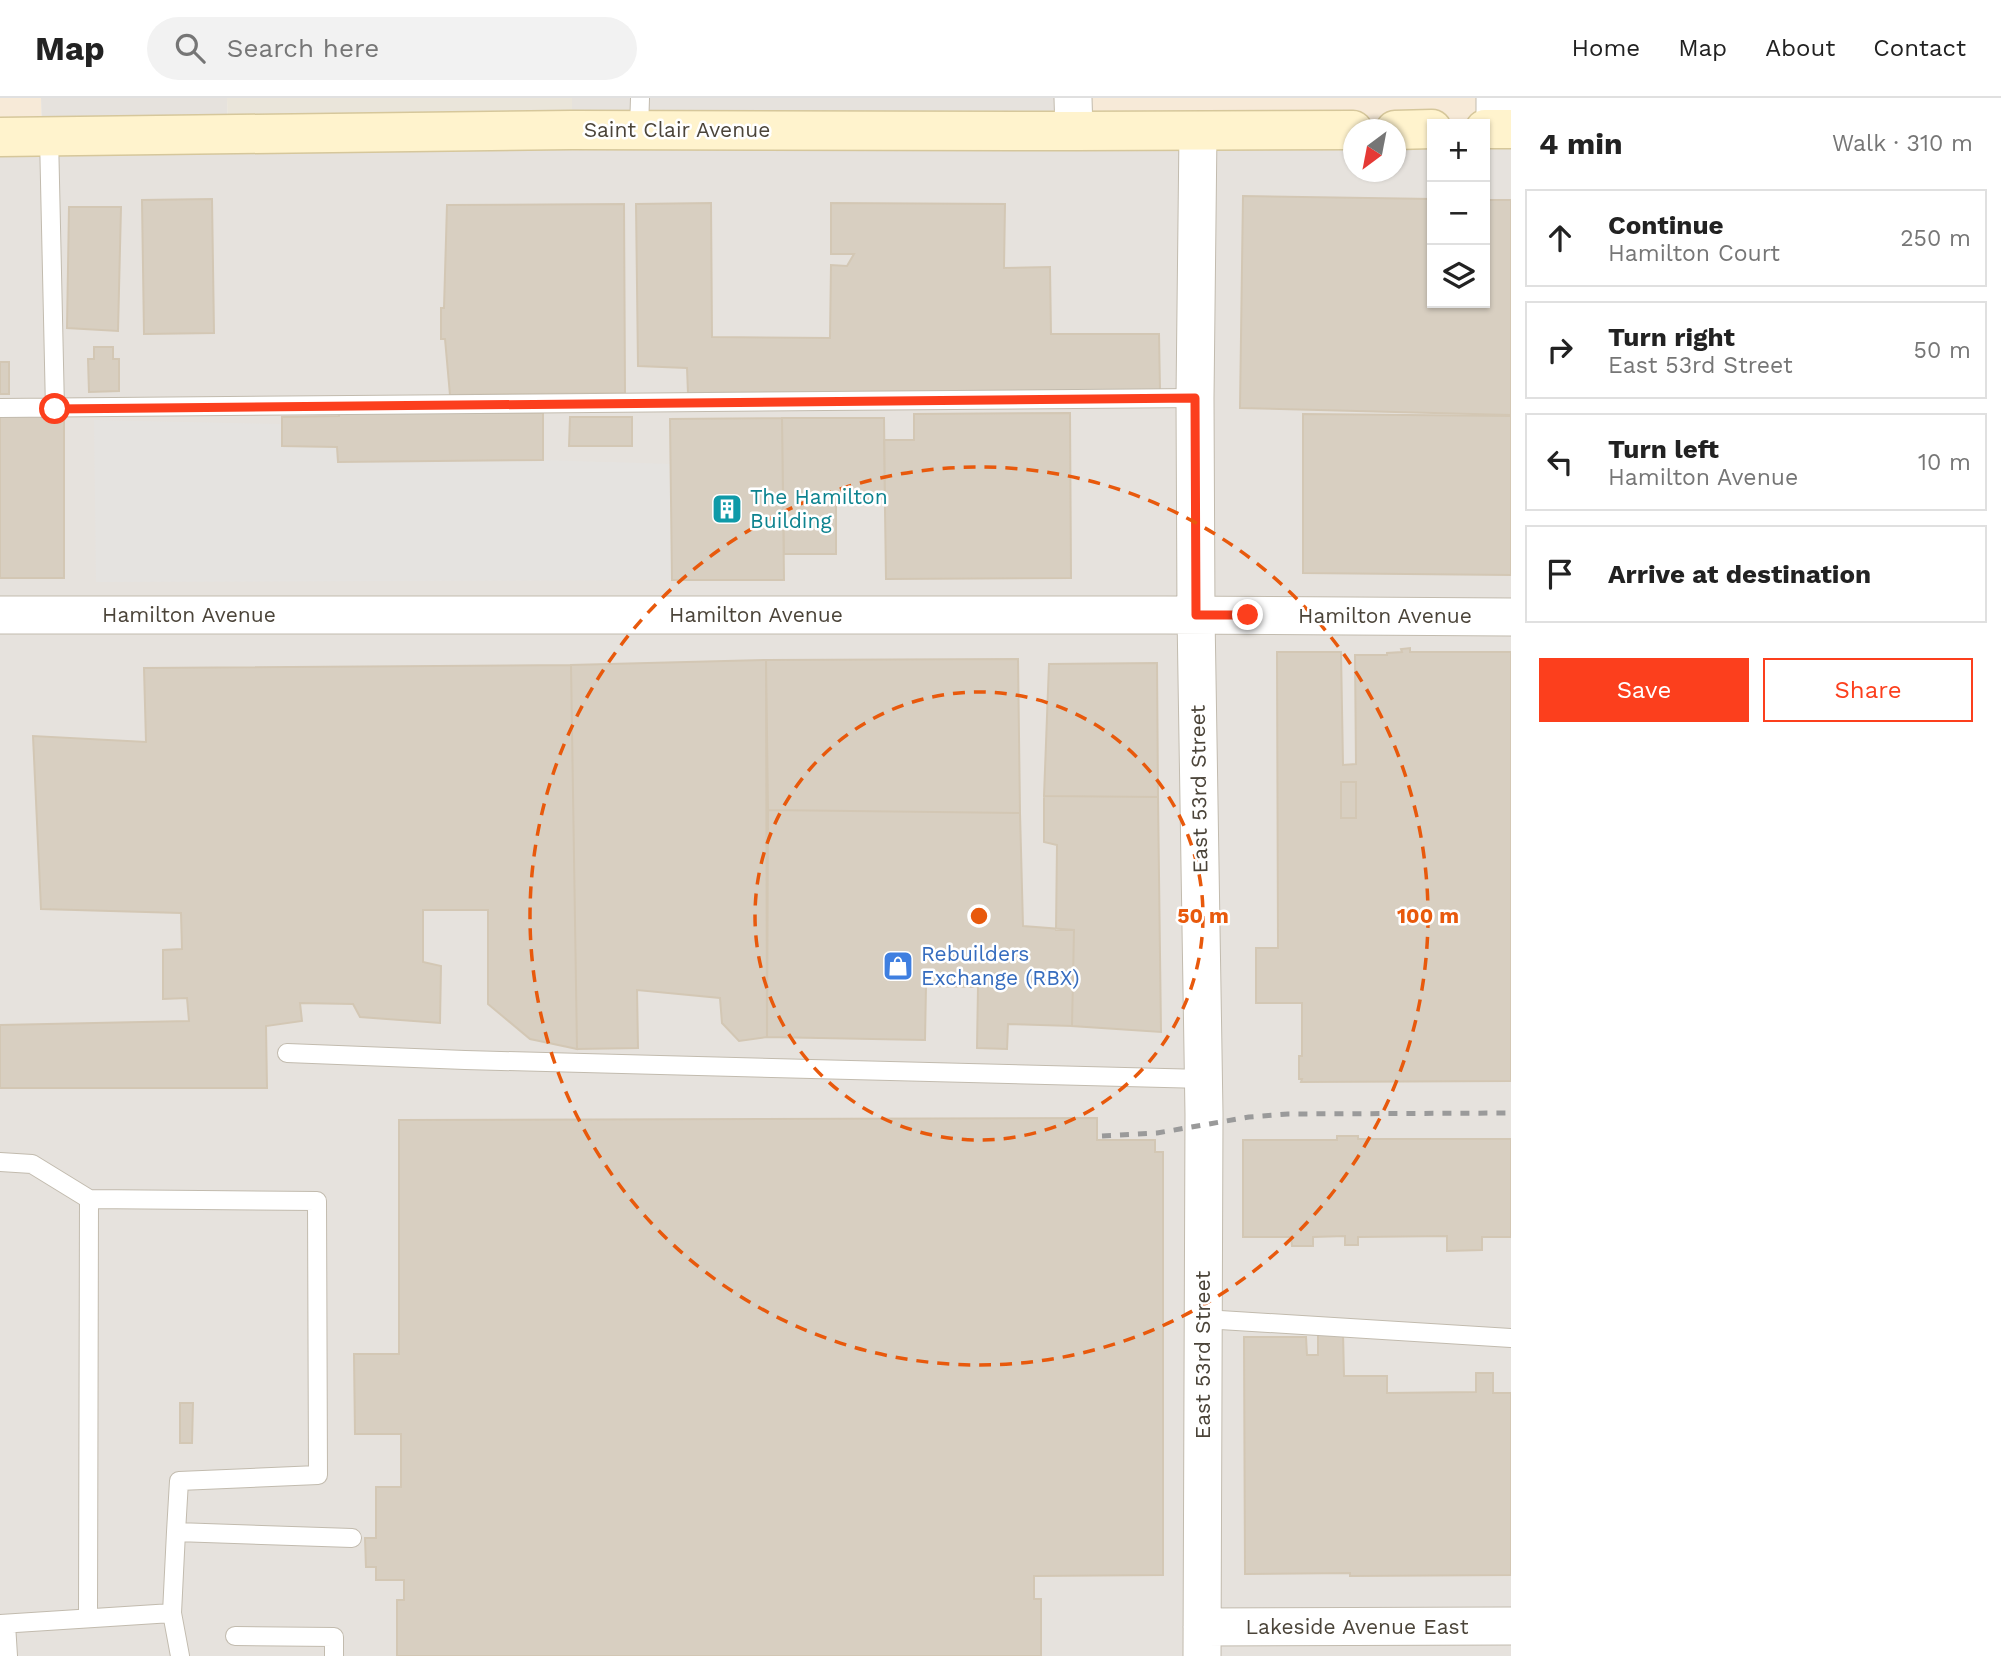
<!DOCTYPE html>
<html lang="en">
<head>
<meta charset="utf-8">
<style>
  body { margin:0; font-family:"Work Sans",sans-serif; background:#f2f2f2; color:#222 }
  .controls { position:absolute; right:21px; top:21px; display:grid; overflow:hidden; border-radius:0px; box-shadow:0 2px 5px #0004 }
  .controls button { width:63px; height:63px; display:grid; place-items:center; padding:0; border:0; border-bottom:2px solid #e0e0e0; background:#fff; color:#222; font:35px sans-serif }
  .compass { position:absolute; left:1343px; top:21px; width:63px; height:63px; border-radius:50%; background:#fff; box-shadow:0 2px 5px #0004; rotate:212deg }
  .stop { position:absolute; width:21px; height:21px; margin:-16px; border:5px solid #fc3f1d; border-radius:50%; background:#fff }
  .stop.end { background:#fc3f1d; border-color:#fff; box-shadow:0 2px 7px #0008 }
  .list { margin:0; padding:0; list-style:none }
  h2 { display:flex; justify-content:space-between; align-items:center; height:91px; margin:0; padding:0 28px; font-size:30px }
  h2 small { font-size:23px; font-weight:400; color:#767676 }
  .list li { display:grid; grid-template-columns:46px 1fr auto; gap:21px; align-items:center; box-sizing:border-box; height:98px; margin:0 14px 14px; padding:0 14px; border:2px solid #e0e0e0; border-radius:0px }
  .list b { display:block; font-size:26px; white-space:nowrap }
  .list p { margin:0; font-size:23px; white-space:nowrap; color:#767676 }
  .list em { font-size:23px; font-style:normal; color:#767676 }
  .actions { display:flex; gap:14px; padding:21px 28px }
  .actions a { flex:1; padding:16px 0; border:2px solid #fc3f1d; border-radius:0px; text-align:center; font-size:24px; color:#fc3f1d }
  .actions .main { background:#fc3f1d; color:#fff }
  .icon { flex:none; width:38px; height:38px; fill:none; stroke:currentColor; stroke-width:2; stroke-linecap:round; stroke-linejoin:round }
  .map { position:relative; flex:none; width:1511px; height:1558px; overflow:hidden }
  header { display:flex; align-items:center; gap:42px; box-sizing:border-box; height:98px; padding:0 35px; background:#fff; border-bottom:2px solid #e0e0e0 }
  header strong { font-size:33px }
  nav { display:flex; gap:38px; margin-inline-start:auto; font-size:24px }
  .search { width:490px; height:63px; background:#f2f2f2; display:flex; align-items:center; gap:18px; box-sizing:border-box; padding:0 24px; border-radius:38px; color:#767676; font-size:26px }
  main { display:flex }
  aside { flex:1; background:#fff }
  .map>svg:first-child { display:block }
</style>
</head>
<body>
<header>
<strong>Map</strong>
<div class="search"><svg class="icon" aria-label="search" viewBox="0 0 24 24"><circle cx="10" cy="10" r="6"/><path d="M15 15l6 6"/></svg>Search here</div>
<nav><a>Home</a><a>Map</a><a>About</a><a>Contact</a></nav>
</header>
<main>
<div class="map">
<svg width="1511" height="1558" viewBox="0 0 1511 1558">
  <rect width="100%" height="100%" fill="#f6f3ec"/>
  <path fill="#eae5da" d="M227,0H572V32L228,36Z"/>
  <path fill="#f7ead8" d="M0,0H41L42,38L0,39Z
    M1073,0H1495L1485,26H1432V31L1074,33Z"/>
  <path fill="#e6e2dd" d="M41,0H227L228,35L572,32V0H1073L1074,33L1353,32V74H1395L1396,32L1432,31V205H1485V31H1511V1558H0V39L42,38Z"/>
  <path fill="#e5e3e0" d="M94,322L282,326V348L337,349L338,364L543,362L670,366L672,482L96,484Z"/>
  <path fill="#d8cfc1" stroke="#d3c7b4" stroke-width="2" fill-rule="evenodd" d="M1243,98L1432,101V205H1485V102H1511V317L1240,310Z
    M212,101L214,235L144,236L142,102Z
    M711,105L712,239L830,240L831,167L847,168L854,156H831V105L1005,106L1004,170L1050,169L1051,236H1159L1160,292L688,295L687,270L638,268L636,106Z
    M624,106L625,295L450,297L445,241H441V210H444L447,107Z
    M69,109H121L118,233L67,230Z
    M94,249H113V261H119V293L89,294L88,261H94Z
    M0,264H9V296H0Z
    M339,315H543V362L338,364L337,349L282,348V319L339,318Z
    M1070,315L1071,480L886,481L884,342H914V316Z
    M1303,316L1511,318V477L1303,475Z
    M0,317H64V480H0Z
    M570,319H632V348H569Z
    M782,320L784,482H672L670,321Z
    M782,320H884L885,401H836V456H784Z
    M1410,550V554H1511V983L1301,984L1302,981H1299V958H1302V905H1256V850H1278L1277,554H1341L1343,667L1356,666L1355,557H1387V555L1402,554L1401,551ZM1341,684H1356V720H1341Z
    M1018,561L1020,715L768,712L766,562Z
    M766,562L767,939L739,943L722,925L720,900L637,892L638,950L577,951L571,567Z
    M1157,565L1158,699L1044,698L1049,566Z
    M571,567L577,951L530,941L488,906V812H423V864L441,868L440,925L360,919L353,906L300,905L302,923L266,928L267,990H0V927L189,923L187,900L163,901V852L182,851L181,815L41,811L33,638L146,644L144,570Z
    M1341,684H1356V720H1341Z
    M1044,698L1158,699L1161,934L1072,928L1074,832H1056L1057,747L1044,744Z
    M768,712L1020,715L1023,828L1074,832L1072,928L1008,926L1007,951L977,950L978,889L926,888L925,942L767,939Z
    M1097,1020V1042H1155V1054H1163V1477L1034,1478V1501H1041V1558H397V1502H404V1482H376V1469H366L365,1440H376V1389H401V1336H355L354,1256H399V1022Z
    M1337,1038H1358V1041H1511V1139H1482V1152L1447,1153V1138L1358,1139V1147H1345V1138L1313,1139V1148H1292L1291,1139H1243V1042H1337Z
    M1318,1235H1343L1344,1278H1387V1295L1476,1294V1275H1493V1295H1511V1477L1350,1478V1475L1245,1476L1244,1239H1306L1307,1257H1318Z
    M180,1305H193L192,1345H180Z"/>
  <g fill="none" stroke-linecap="round" stroke-linejoin="round">
    <g stroke="#c2bbae" stroke-width="20">
      <path id="service" d="M639,32L640,0
        M49,38L55,311
        M0,310L1195,300
        M287,955L465,962L1204,981
        M0,1064L32,1066L89,1101L317,1103L318,1377L179,1383L176,1434
        M1204,1221L1511,1240
        M172,1515L180,1558
        M88,1520L89,1101
        M0,1526L172,1515L176,1434L352,1440
        M6,1526L8,1558
        M235,1538L334,1539V1558"/>
    </g>
    <g stroke="#c2bbae" stroke-width="39">
      <path id="minor" d="M1073,0L1074,33
        M1495,0V31
        M1198,33L1195,300L1196,517L1204,1016L1202,1558
        M0,517H1165L1511,519
        M1202,1529L1511,1528"/>
    </g>
    <g stroke="#d6c79b" stroke-width="41">
      <path id="secondary" d="M1485,31H1511
        M1395,32L1432,31
        M0,39L572,32L1074,33L1353,32"/>
    </g>
    <use href="#service" stroke="#fff" stroke-width="18"/>
    <use href="#minor" stroke="#fff" stroke-width="37"/>
    <use href="#secondary" stroke="#fff3cd" stroke-width="38"/>
    <path stroke="#9a9a9a" stroke-width="5" stroke-dasharray="9 9" stroke-linecap="butt" d="M1102,1038L1157,1035L1249,1019L1288,1016L1511,1015"/>
  </g>
  <g fill="none" stroke-linecap="round" stroke-linejoin="round">
    <path stroke="#fc3f1d" stroke-width="9" d="M55,311L1195,300L1196,517H1248"/>
  </g>
  <g fill="none" stroke="#e8590c" stroke-width="3.5" stroke-dasharray="12 9">
    <circle cx="979" cy="818" r="224"/>
    <circle cx="979" cy="818" r="449"/>
  </g>
  <defs>
    <g id="building-square" transform="scale(1.575)"><rect x="-9" y="-9" width="18" height="18" rx="4" fill="#0f9aa8" stroke="#fff"/><path d="M-4-6H4V6H1V3H-1V6H-4ZM-2.5-4.3h1.7v1.8h-1.7ZM.8-4.3h1.7v1.8H.8ZM-2.5-1h1.7V.8h-1.7ZM.8-1h1.7V.8H.8Z" fill="#fff"/></g>
    <g id="shop-square" transform="scale(1.575)"><rect x="-9" y="-9" width="18" height="18" rx="4" fill="#3f7fe0" stroke="#fff"/><path d="M-5-2.5h2.3a2.7 3.5 0 0 1 5.4 0H5L5.5 6h-11ZM-1.5-2.5h3a1.5 2.3 0 0 0-3 0Z" fill="#fff"/></g>
  </defs>
  <g fill-rule="evenodd">
    <use href="#building-square" x="727" y="411"/>
    <use href="#shop-square" x="898" y="868"/>
  </g>
  <g text-anchor="middle" stroke-width="5" stroke-linejoin="round" paint-order="stroke">
    <g font-size="21" fill="#4b4439" stroke="#fff">
      <text x="677" y="39">Saint Clair Avenue</text>
      <text x="189" y="524">Hamilton Avenue</text>
      <text x="756" y="524">Hamilton Avenue</text>
      <text x="1385" y="525">Hamilton Avenue</text>
      <text transform="translate(1199 691) rotate(-91)" y="7">East 53rd Street</text>
      <text transform="translate(1203 1257) rotate(-90)" y="7">East 53rd Street</text>
      <text x="1357" y="1536">Lakeside Avenue East</text>
    </g>
    <g font-size="21" fill="#0d838f" stroke="#fff" text-anchor="start">
      <text x="750" y="406">The Hamilton<tspan x="750" dy="24">Building</tspan></text>
    </g>
    <g font-size="21" fill="#366cbe" stroke="#fff" text-anchor="start">
      <text x="921" y="863">Rebuilders<tspan x="921" dy="24">Exchange (RBX)</tspan></text>
    </g>
  </g>
  <circle cx="979" cy="818" r="10" fill="#e8590c" stroke="#fff" stroke-width="3.5"/>
  <g font-size="21" text-anchor="middle" font-weight="bold" fill="#e8590c" stroke="#fff" stroke-width="5" stroke-linejoin="round" paint-order="stroke">
    <text x="1203" y="825">50 m</text>
    <text x="1428" y="825">100 m</text>
  </g>
</svg>
<div class="controls">
<button>+</button>
<button>−</button>
<button><svg class="icon" aria-label="layers" viewBox="0 0 24 24"><path d="M12 4l9 5-9 5-9-5zM3 14l9 5 9-5"/></svg></button>
</div>
<svg class="compass" viewBox="-18 -18 36 36"><path d="M0-13l5 13h-10z" fill="#e53935"/><path d="M0 13l5-13h-10z" fill="#767676"/></svg>
<div class="stop" style="left:55px;top:311px"></div>
<div class="stop end" style="left:1248px;top:517px"></div>
</div>
<aside>
<h2>4 min<small>Walk · 310 m</small></h2>
<ul class="list">
<li><svg class="icon" aria-label="ahead" viewBox="0 0 24 24"><path d="M12 20V5M6 11l6-6 6 6"/></svg><div><b>Continue</b><p>Hamilton Court</p></div><em>250 m</em></li>
<li><svg class="icon" aria-label="right" viewBox="0 0 24 24"><path d="M7 20v-9h11M14 6l5 5-5 5"/></svg><div><b>Turn right</b><p>East 53rd Street</p></div><em>50 m</em></li>
<li><svg class="icon" aria-label="left" viewBox="0 0 24 24"><path d="M17 20v-9H6M10 6l-5 5 5 5"/></svg><div><b>Turn left</b><p>Hamilton Avenue</p></div><em>10 m</em></li>
<li><svg class="icon" aria-label="arrive" viewBox="0 0 24 24"><path d="M6 21V4h12l-3 4 3 4H6"/></svg><div><b>Arrive at destination</b></div></li>
</ul>
<div class="actions"><a class="main">Save</a><a>Share</a></div>
</aside>
</main>
</body>
</html>
